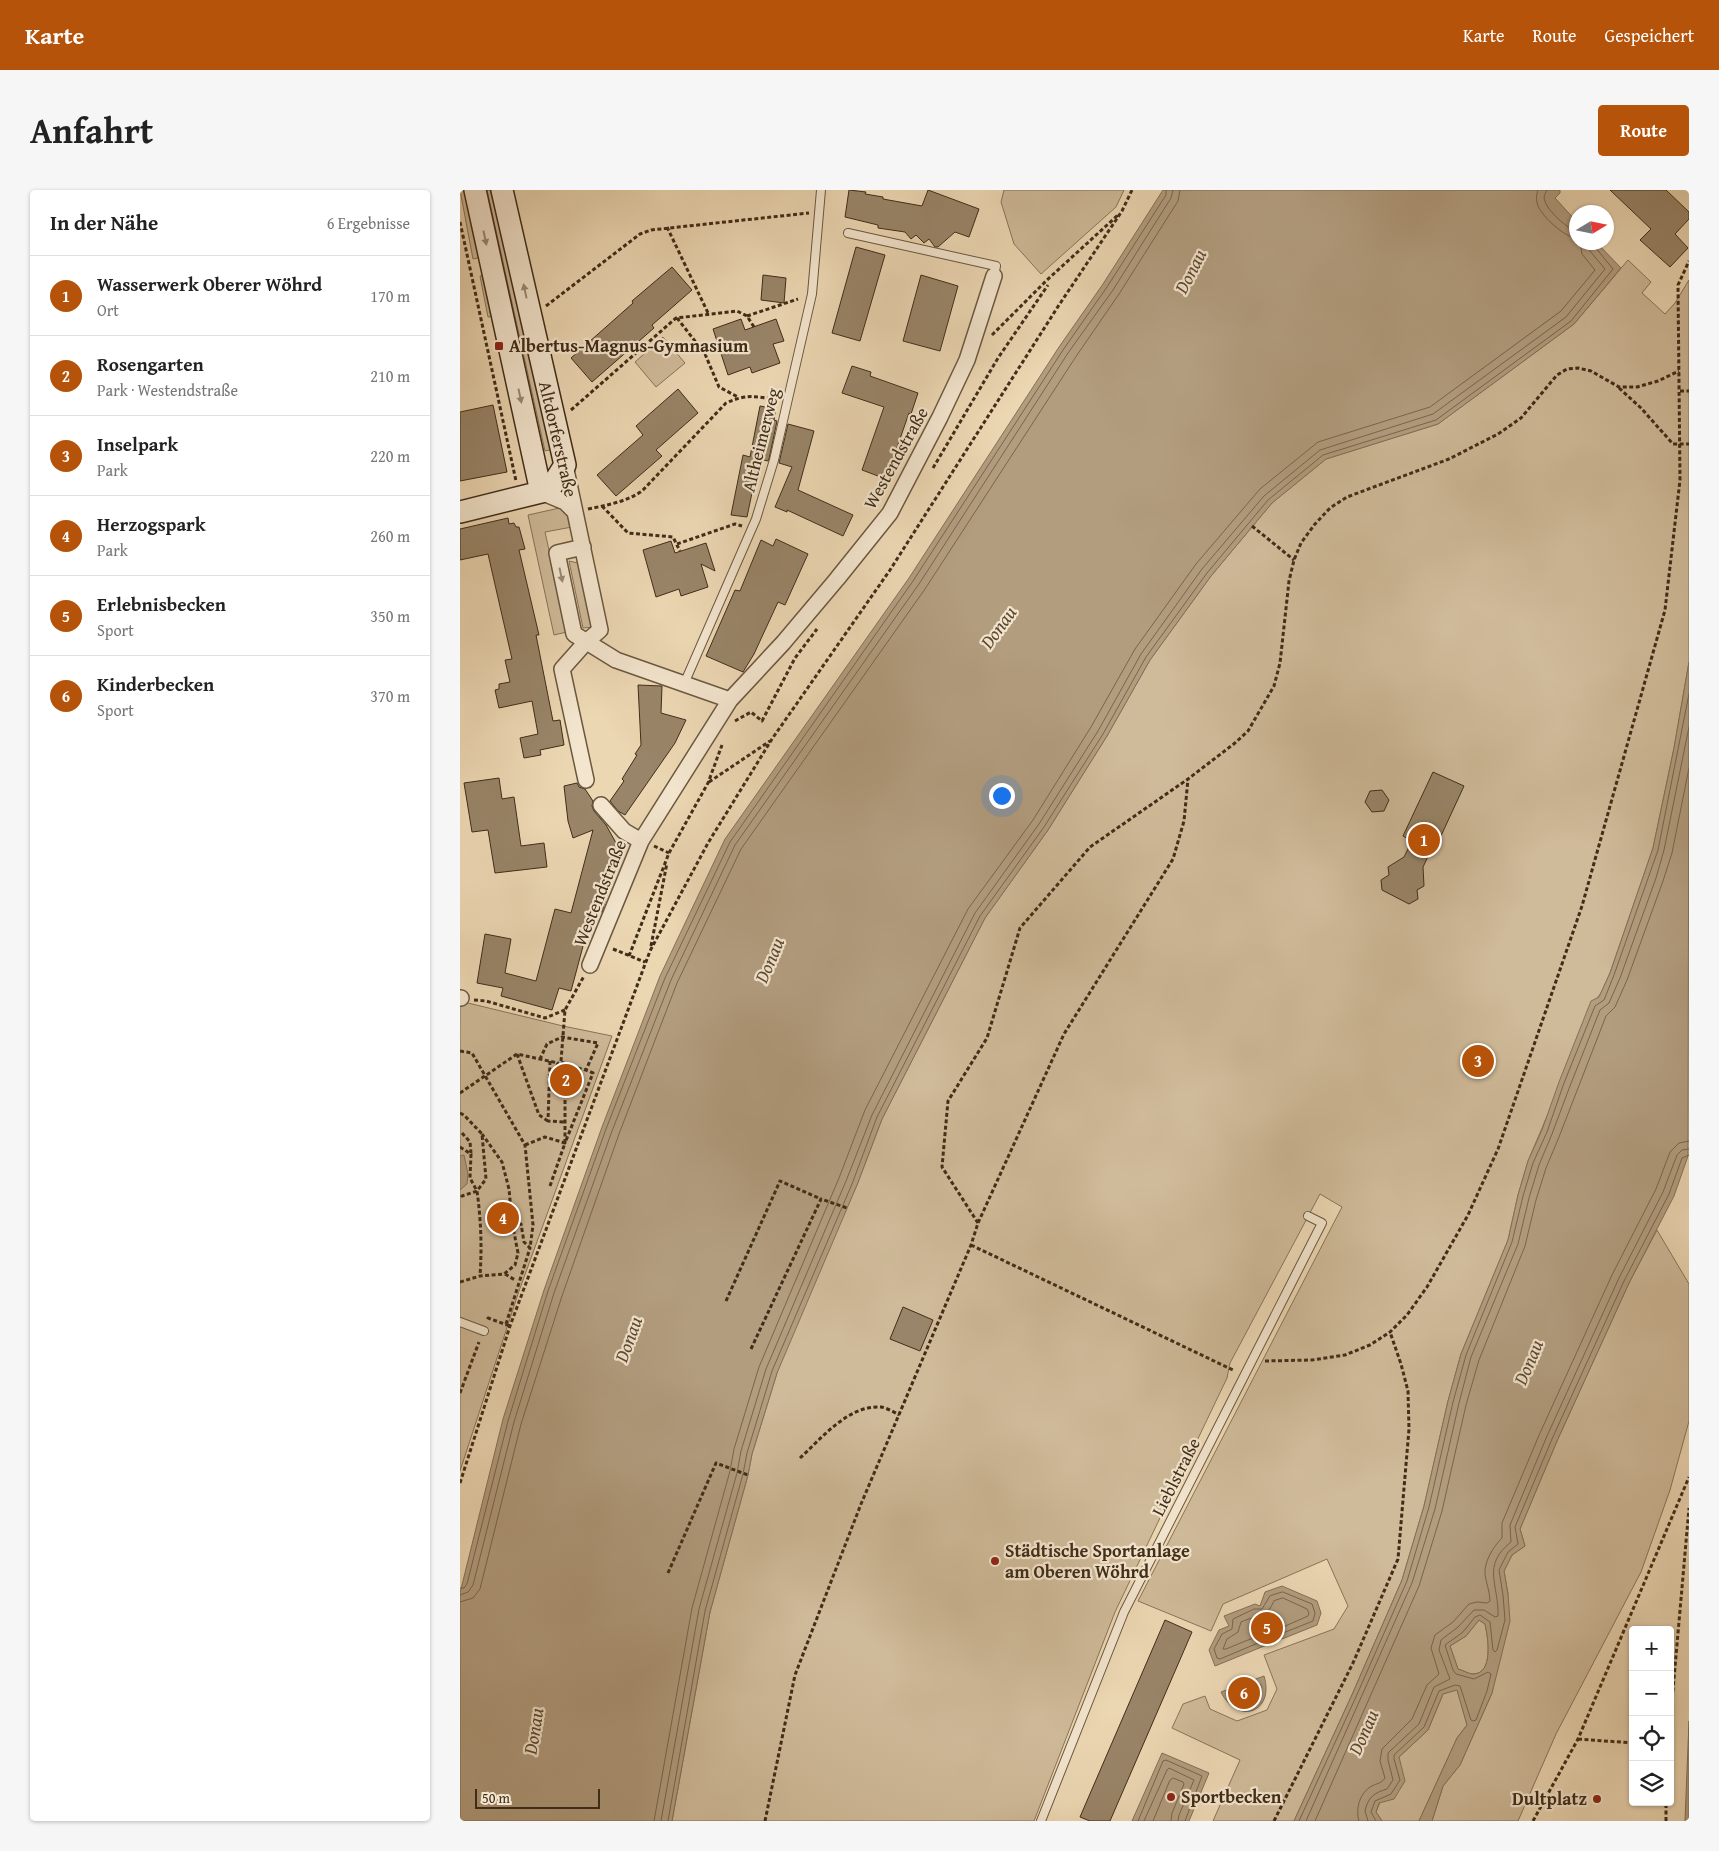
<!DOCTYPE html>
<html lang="de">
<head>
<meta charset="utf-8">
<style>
  body { margin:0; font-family:"Gentium Book Plus",serif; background:#f6f6f6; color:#222 }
  .controls { position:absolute; right:15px; bottom:15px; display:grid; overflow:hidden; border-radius:5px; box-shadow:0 1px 4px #0004 }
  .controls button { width:45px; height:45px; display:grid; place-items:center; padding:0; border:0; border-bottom:1px solid #e0e0e0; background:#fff; color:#222; font:25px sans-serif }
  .compass { position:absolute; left:1109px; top:15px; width:45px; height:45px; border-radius:50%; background:#fff; box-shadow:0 1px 4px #0004; rotate:80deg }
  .scale { position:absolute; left:15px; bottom:12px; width:125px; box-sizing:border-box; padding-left:5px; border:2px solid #402d19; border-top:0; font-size:14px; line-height:18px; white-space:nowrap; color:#402d19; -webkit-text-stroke:4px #f3e5ce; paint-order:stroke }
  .you { position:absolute; left:541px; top:605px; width:18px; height:18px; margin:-12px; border:4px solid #fff; border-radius:50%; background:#1a73e8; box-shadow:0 0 0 8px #1a73e833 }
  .badge { display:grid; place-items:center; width:32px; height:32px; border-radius:50%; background:#b45309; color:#fff; font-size:16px; font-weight:700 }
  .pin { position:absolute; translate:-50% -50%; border:2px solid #fff; box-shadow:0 1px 5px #0006 }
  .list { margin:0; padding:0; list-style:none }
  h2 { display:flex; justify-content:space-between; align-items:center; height:65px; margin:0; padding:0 20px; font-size:21px }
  h2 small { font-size:16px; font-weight:400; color:#767676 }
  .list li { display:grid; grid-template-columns:32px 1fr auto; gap:15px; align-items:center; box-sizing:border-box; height:80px; padding:0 20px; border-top:1px solid #e0e0e0 }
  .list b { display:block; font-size:19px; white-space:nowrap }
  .list p { margin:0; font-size:16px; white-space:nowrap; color:#767676 }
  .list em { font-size:16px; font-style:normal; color:#767676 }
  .icon { flex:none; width:28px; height:28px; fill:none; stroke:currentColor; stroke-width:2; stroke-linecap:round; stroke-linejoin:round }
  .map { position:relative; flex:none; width:1229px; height:1631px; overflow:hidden; border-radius:5px }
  header { display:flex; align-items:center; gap:30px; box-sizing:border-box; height:70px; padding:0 25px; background:#b45309; color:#fff }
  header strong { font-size:24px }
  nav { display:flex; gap:28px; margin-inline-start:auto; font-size:18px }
  .intro { display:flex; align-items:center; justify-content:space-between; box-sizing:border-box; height:120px; padding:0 30px }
  h1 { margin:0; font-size:35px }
  .button { padding:12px 22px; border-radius:5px; background:#b45309; color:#fff; font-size:18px; font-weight:700 }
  main { display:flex; gap:30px; padding:0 30px }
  aside { flex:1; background:#fff; border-radius:5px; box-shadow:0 1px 4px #0004 }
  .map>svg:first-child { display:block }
</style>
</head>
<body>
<header>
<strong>Karte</strong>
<nav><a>Karte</a><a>Route</a><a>Gespeichert</a></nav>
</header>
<div class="intro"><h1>Anfahrt</h1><a class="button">Route</a></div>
<main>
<aside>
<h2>In der Nähe<small>6 Ergebnisse</small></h2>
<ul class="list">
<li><span class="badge">1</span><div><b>Wasserwerk Oberer Wöhrd</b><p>Ort</p></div><em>170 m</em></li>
<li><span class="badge">2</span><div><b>Rosengarten</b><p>Park · Westendstraße</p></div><em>210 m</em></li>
<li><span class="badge">3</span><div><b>Inselpark</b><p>Park</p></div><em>220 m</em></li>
<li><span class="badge">4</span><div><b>Herzogspark</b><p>Park</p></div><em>260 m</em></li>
<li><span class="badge">5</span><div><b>Erlebnisbecken</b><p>Sport</p></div><em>350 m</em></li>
<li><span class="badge">6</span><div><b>Kinderbecken</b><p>Sport</p></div><em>370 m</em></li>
</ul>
</aside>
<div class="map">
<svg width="1229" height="1631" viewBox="0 0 1229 1631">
  <rect width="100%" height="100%" fill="#ecd7b3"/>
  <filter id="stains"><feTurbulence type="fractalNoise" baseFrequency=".004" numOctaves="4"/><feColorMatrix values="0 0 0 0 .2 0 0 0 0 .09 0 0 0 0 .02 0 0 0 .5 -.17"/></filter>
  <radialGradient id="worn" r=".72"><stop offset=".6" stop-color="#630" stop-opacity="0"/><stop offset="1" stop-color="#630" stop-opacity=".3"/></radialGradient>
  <path fill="#cfba99" stroke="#887459" d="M0,0H9L22,67L13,69Z
    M27,0H30L45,57L93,259L85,261Z
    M544,0H664L656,17L581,84L554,54L541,12Z
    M1168,70L1191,92L1182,103L1205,124L1215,113L1229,90V472L1214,558L1193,658L1150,783L1141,803L1137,808L1068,971L1058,1005L1048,1050L1001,1164L988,1211L964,1316L942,1390L891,1507L834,1631H753L780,1570L712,1538L723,1514L745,1506L750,1519L777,1531L807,1520L817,1499L804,1465L874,1439L888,1416L867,1369L763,1414L751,1441L678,1411L882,1017L860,1004L770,1173L767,1188L655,1422L574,1631H212L250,1422L288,1285L292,1264L317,1183L339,1122L397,995L422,929L525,728L588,640L647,546L690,470L751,386L812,313L866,269L978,234L1114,134Z
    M24,85L35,126L28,127L20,86Z
    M203,147L225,173L196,197L175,172Z
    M104,317L108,323L112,337L85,342L107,442L94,445L68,325Z
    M109,371L118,373L121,377L133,437L123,438Z
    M8,813L103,836L152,846L59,1101L0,1281V815Z
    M1197,1040L1229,1094V1231L1210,1300L1181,1382L1096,1544L1058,1631H972L983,1596L1000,1575L1032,1503L1048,1404L1044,1381L1052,1365L1065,1356L1060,1339L1097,1251L1169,1093Z
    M1019,1430L1025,1434C1028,1447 1034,1484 1013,1484C1009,1484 1002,1480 998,1479L990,1456L1006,1446Z
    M997,1499L1007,1535L997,1548L959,1631H922L916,1622L939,1567L968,1540L983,1504Z"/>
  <path fill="#b29d7f" stroke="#847056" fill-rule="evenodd" d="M703,0H1100V3L1095,8L1116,31V52L1137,53L1161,78L1114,134L978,234L866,269L812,313L751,386L690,470L647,546L588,640L525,728L422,929L397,995L317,1183L292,1264L288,1285L250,1422L212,1631H0V1403L43,1229L84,1100L142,937L200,786L265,649L449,388L599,157L643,94Z
    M1229,472L1228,966L1214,1006L1169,1093L1097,1251L1060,1339L1065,1356L1052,1365L1044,1381L1048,1404L1050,1431L1032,1503L1000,1575L983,1596L972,1631H959L997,1548L1007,1535L997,1500L983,1504L968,1540L939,1567L945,1591L934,1609L919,1613L916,1622L922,1631H834L891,1507L942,1390L964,1316L988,1211L1001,1164L1048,1050L1058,1005L1068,971L1082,940L1099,892L1131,811L1139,807L1150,783L1193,658L1214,558ZM1019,1430L1025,1434C1028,1447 1034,1484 1013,1484C1009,1484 1002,1480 998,1479L990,1456L1006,1446Z
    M4,965L8,984L7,994L0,1000V966Z
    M822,1396L857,1411L861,1423L857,1435L822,1449L817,1447L814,1452L755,1476L749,1460L759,1440L769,1436L764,1426L795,1414L800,1416L805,1402Z
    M804,1486C815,1522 778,1536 761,1502Z
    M1229,1531V1631H1225Z
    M702,1563L749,1583L729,1631H672Z"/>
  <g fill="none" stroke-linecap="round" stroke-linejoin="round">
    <path stroke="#79654c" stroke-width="1" d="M1078,0C1076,5 1076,10 1078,16C1083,27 1104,47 1116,48
      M1087,0C1085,4 1083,7 1085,11C1087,20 1108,40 1116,40
      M0,1398H4L7,1394L48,1231L88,1101L146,939L205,788L270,652L453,391L603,160L647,97L706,5V0
      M823,1402L852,1414L855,1423L853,1431L823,1443H815L810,1448L760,1469L757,1468L754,1459L762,1444L772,1439L773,1429L794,1419H802L810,1406Z
      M0,1405L8,1402L13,1395L54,1232L94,1103L152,941L211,790L275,655L459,394L608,163L653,100L711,8L713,0
      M823,1408L847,1419L849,1423L848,1426L823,1437H812L805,1443L766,1459H763L767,1449L778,1442L781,1432C798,1424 805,1431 814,1411Z
      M0,1412L13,1408L20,1399L61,1234L102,1106L159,944L217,793L281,659L465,399L615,168L659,104L718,11L720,0
      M798,1493L801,1495C803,1516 784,1524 770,1508L771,1504Z
      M194,1631L232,1418L270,1281L274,1259L299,1177L379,988L405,920L508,719L573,630L631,537L675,459L736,374L800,299L858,252L970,217L1101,121L1135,80L1122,64L1120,52
      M201,1631L239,1419L277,1283L281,1261L306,1179L386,991L412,925L515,723L579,634L638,541L681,464L742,379L804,306L860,260L973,224L1106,127L1145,79L1130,61L1127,52
      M208,1631L245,1421L283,1284L287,1263L312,1181L392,994L417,927L520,726L584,637L643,544L686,467L747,383L808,310L863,265L976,230L1111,131L1153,79L1135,57L1134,52
      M678,1631L703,1571L706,1570L742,1586L725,1631
      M684,1631L707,1580L709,1578L734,1590L719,1625L718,1631
      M693,1631L710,1590L713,1588L723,1592L724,1594L712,1623L711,1631
      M839,1631L895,1509L947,1391L969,1317L993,1212L1006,1165L1052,1052L1063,1006L1073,973L1087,942L1104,893L1135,816L1144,810L1154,785L1198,660L1229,504
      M846,1631L952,1393L975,1319L999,1213L1011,1167L1058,1054L1069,1008L1079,975L1092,944L1110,896L1140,820L1149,813L1160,788L1196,688L1204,660L1229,537
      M855,1631L959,1396L982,1321L1006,1215L1019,1170L1065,1056L1076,1010L1086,978L1099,947L1146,826L1155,817L1167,790L1203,691L1212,663L1229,578
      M899,1631C895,1619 900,1602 912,1596C917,1593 921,1594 925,1588L920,1571L922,1559L952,1529L967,1495L979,1484L971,1458L975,1445L993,1432L1009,1414L1017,1412L1027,1413L1030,1411C1030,1402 1026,1393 1025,1384C1024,1371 1034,1356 1042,1348V1333L1080,1243L1152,1085L1196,999L1210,962L1219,953L1229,951
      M908,1631L905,1621C908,1607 914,1603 927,1599L933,1590L928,1570V1563L959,1534L974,1497L990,1489L979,1460L981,1450L998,1437L1014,1420H1024L1035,1427L1038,1426C1039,1394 1021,1376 1051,1352L1050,1335L1087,1246L1159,1088L1203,1002L1217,965L1222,960L1229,959
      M916,1631L911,1622L915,1611L931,1604L940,1590L934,1569V1565L964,1537L979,1501L995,1495L1000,1496L1011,1530L1013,1531L1016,1530L1027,1501L1031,1484L1028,1482L1014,1489L996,1484L993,1480L985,1455L1003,1442L1015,1427L1020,1425L1030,1432L1033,1460L1035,1462L1037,1460L1045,1430L1043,1405L1039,1380L1048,1362L1058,1354L1055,1337L1092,1249L1164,1091L1209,1004L1222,968L1229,965"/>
  </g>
  <path fill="#998569" stroke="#402d19" d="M389,0L406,2L405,4L423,7V9L462,16L468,0L519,19L509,47L495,42L478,57H475L469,49L464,53L456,45L451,49L445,42L418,38V35L385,27Z
    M1150,0H1206L1229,22V29L1215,44L1228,58L1210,77L1180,50L1191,39Z
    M396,57L425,65L400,151L372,143Z
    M212,77L232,100L192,135L194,138L132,192L111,168L173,113L172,111Z
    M303,85L326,88L324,113L301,110Z
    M461,85L498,96L480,161L443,151Z
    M281,129L285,140L316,129L324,151L313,154L320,173L292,183L290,177L268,185L253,139Z
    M392,176L411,182L410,186L458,203L451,224L449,223L426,289L402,280L424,217L382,203Z
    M218,199L238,223L196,260L202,266L156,306L137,285L183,245L176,236Z
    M33,215L47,282L0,291V222Z
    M300,216L316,219L314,230L317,231L309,269L308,271L299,269L287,327L271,325L283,265L290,267Z
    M328,234L354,241L338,300L393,325L383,346L327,320V322L315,317L332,277L319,273Z
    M48,328L49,334L54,333L56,337H59L65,359L59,360L79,445H76L93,531L100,530L104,555L80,560L81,565L64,568L60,548L78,544L72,511L39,518L35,500L39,499V494L50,492L45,470L52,469L28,364L0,370V339Z
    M316,349L348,364L325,415L318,412L294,464L283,482L246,466L275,400L280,401L301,350L313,356Z
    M211,351L215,363L246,353L255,381L241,374L248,397L221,406L219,399L196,407L183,360Z
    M178,495L202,496L201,523L226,530L215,553L165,625L158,621L150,611L164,591L162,589L177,565L175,564L181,555Z
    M973,582L1004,596L974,661L971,660L963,677L964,696L957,700L958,709L949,714L922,700L921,690L929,685L928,677L944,667L952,651L943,646Z
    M39,588L42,609L54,607L61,656L84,653L87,677L35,683L28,640L12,642L4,593Z
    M117,593L119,597L125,599L133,611L132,616L134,621L146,635L160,660L142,722L133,719L111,801L99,798L92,820L41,806L43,798L17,793L25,744L51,749L45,783L76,791L95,719L111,723L133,640L113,648L108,631L104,596Z
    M922,600L929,610L924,621L912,622L905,612L910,601Z
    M443,1117L473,1130L460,1161L430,1149Z
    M705,1430L732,1442L650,1631H630L620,1627Z"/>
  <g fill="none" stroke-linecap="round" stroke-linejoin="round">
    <g stroke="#6b5840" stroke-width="10">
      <path id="lane" d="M388,43L536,76L534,86
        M224,494L296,329L314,270L352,104L361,0
        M0,1132L24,1141
        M581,1631L664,1422L862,1033L848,1026"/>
    </g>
    <g stroke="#6b5840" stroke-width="18">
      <path id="street" d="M105,275L115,322
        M81,302L105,312L115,322L140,440L126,452L102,479L126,590
        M123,357L97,363L114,444L156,470L270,510
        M141,615L164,641L181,651
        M130,775L181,651L270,510L323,453L377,389L430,323L480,227L507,170L534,86
        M0,808H1"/>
    </g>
    <g stroke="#402d19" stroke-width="24">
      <path id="secondary" d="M15,0L81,302
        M0,322L81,302L91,297L105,275L42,0"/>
    </g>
    <path stroke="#402d19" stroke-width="3" stroke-dasharray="4 2.5" stroke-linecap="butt" d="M0,32L56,291
      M207,37L249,125
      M86,116L180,44L191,40L349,23
      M287,126L338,109
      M217,128L245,164L259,197L278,207
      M532,145L587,90L658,25
      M1159,198L1181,218L1213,254H1229
      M1220,201H1229
      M111,220L216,128L277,121L287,126L294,137
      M473,278L538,168L588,95
      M142,316L168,343L213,347L220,361
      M128,319C147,315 166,312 182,301L266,213C286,204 296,206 317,210
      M792,336L834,370
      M217,354L275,334L282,336
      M275,531L291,522L302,531L335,468L357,439
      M249,592L310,551
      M194,656L209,663
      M191,756L207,673
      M153,759L185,772
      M169,766L209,663L248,593L262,555
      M14,810L26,811L85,828L105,820
      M0,861L12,863L65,955L73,1035L70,1058L64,1052L61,1034L52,1032
      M57,864L79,925L88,931
      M90,871L88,931L105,932
      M101,871L105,820L124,786
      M97 876a4 4 0 1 1 8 0a4 4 0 1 1-8 0Z
      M0,903L57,864L98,873
      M0,923L4,925L22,944L26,989L17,1001C21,1030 22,1057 20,1086
      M2,943L10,952L11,963
      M65,955L85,947L105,953L133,883L126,880L138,853L102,847L87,854L80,869
      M0,957L11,964L10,988L17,1001L2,1006L0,1009
      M90,996L105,953V875L126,880
      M518,1033L482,977L488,911L527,848L560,738L630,657L728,589L775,553L788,541L814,496L820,473L829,391L834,370L841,353L855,334L870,318L887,307L989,269L1038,244L1061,228L1097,185L1107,179L1118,178L1131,181L1159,197H1177L1198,191L1219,181
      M511,1055L775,1181
      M45,1084L55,1090
      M0,1092L20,1086L44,1084L55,1075L58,1063L52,1032L49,999L42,972L22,944
      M266,1111L320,991L361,1009
      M28,1129V1128L50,1136
      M46,1134L70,1058
      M291,1159L361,1009L387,1018
      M805,1171L852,1170L885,1165L910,1155L930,1142L947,1125L967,1097L1008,1025L1038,959L1122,716L1205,420L1220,290L1218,95L1229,71
      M0,1203L19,1152
      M340,1268C362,1248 388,1215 421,1217C427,1218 434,1222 439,1225
      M0,1293L50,1136L190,761L248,653L312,549L430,380L599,115L662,21L672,0
      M208,1383L256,1273L288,1285
      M1210,1534L1229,1318
      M1118,1549L1173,1553
      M305,1631L335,1485L401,1314L511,1055L518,1033L604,844L713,669L724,631L728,589
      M814,1631L893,1473L938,1369L949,1239L948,1201L941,1174L930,1142
      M1073,1631L1118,1549L1229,1287
      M1206,1631V1612"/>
    <use href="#lane" stroke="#f3e5ce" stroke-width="8"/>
    <use href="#street" stroke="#f3e5ce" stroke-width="15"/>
    <use href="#secondary" stroke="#f3e5ce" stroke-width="21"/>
  </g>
  <defs><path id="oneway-solid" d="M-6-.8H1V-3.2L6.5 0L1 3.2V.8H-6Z" transform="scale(1.25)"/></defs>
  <g fill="#9a8974">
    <use href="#oneway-solid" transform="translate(25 48) rotate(78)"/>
    <use href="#oneway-solid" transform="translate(65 101) rotate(-102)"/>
    <use href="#oneway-solid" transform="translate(60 206) rotate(78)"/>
    <use href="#oneway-solid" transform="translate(101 385) rotate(78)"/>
  </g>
  <g fill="#8f2418" stroke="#f3e5ce" stroke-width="2">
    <rect x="34" y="151" width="10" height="10" rx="2.5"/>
    <circle cx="535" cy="1371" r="5"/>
    <circle cx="711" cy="1607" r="5"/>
    <circle cx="1137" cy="1609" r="5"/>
  </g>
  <g text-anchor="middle" stroke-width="4.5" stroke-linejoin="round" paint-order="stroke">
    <g font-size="18" font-weight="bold" fill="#402d19" stroke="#f3e5ce" text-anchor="start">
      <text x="49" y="162">Albertus-Magnus-Gymnasium</text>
      <text x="545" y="1367">Städtische Sportanlage<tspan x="545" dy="21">am Oberen Wöhrd</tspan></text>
      <text x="721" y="1613">Sportbecken</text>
      <text x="1127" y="1615" text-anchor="end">Dultplatz</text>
    </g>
    <g font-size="18" fill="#402d19" stroke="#f3e5ce">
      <text transform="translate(98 249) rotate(77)" y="6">Altdorferstraße</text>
      <text transform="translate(301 250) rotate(-76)" y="6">Altheimerweg</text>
      <text transform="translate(436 268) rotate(-61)" y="6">Westendstraße</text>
      <text transform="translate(140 703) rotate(-68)" y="6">Westendstraße</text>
      <text transform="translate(716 1287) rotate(-63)" y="6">Lieblstraße</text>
    </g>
    <g font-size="19" font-style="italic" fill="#5c4932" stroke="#f3e5ce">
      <text transform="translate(730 81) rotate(-63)" y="7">Donau</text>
      <text transform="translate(538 437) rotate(-54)" y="7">Donau</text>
      <text transform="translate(309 770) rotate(-67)" y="7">Donau</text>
      <text transform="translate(168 1149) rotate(-70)" y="7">Donau</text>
      <text transform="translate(1068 1172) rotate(-67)" y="7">Donau</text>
      <text transform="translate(73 1541) rotate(-81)" y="7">Donau</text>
      <text transform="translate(903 1542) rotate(-66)" y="7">Donau</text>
    </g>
  </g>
  <rect width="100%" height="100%" filter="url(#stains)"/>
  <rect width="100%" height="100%" fill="url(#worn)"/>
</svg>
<div class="controls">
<button>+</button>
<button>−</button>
<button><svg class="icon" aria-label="locate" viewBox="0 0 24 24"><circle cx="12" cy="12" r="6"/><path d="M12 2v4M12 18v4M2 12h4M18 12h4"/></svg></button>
<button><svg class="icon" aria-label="layers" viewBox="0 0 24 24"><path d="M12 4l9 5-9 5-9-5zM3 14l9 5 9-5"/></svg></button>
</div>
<svg class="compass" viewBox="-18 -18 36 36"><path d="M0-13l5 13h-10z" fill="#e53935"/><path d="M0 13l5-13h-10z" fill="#767676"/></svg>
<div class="scale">50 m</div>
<div class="you"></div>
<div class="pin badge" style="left:964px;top:650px">1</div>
<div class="pin badge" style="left:106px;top:890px">2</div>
<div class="pin badge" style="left:1018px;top:871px">3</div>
<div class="pin badge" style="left:43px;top:1028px">4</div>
<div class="pin badge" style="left:807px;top:1438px">5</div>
<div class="pin badge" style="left:784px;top:1503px">6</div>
</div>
</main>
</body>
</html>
